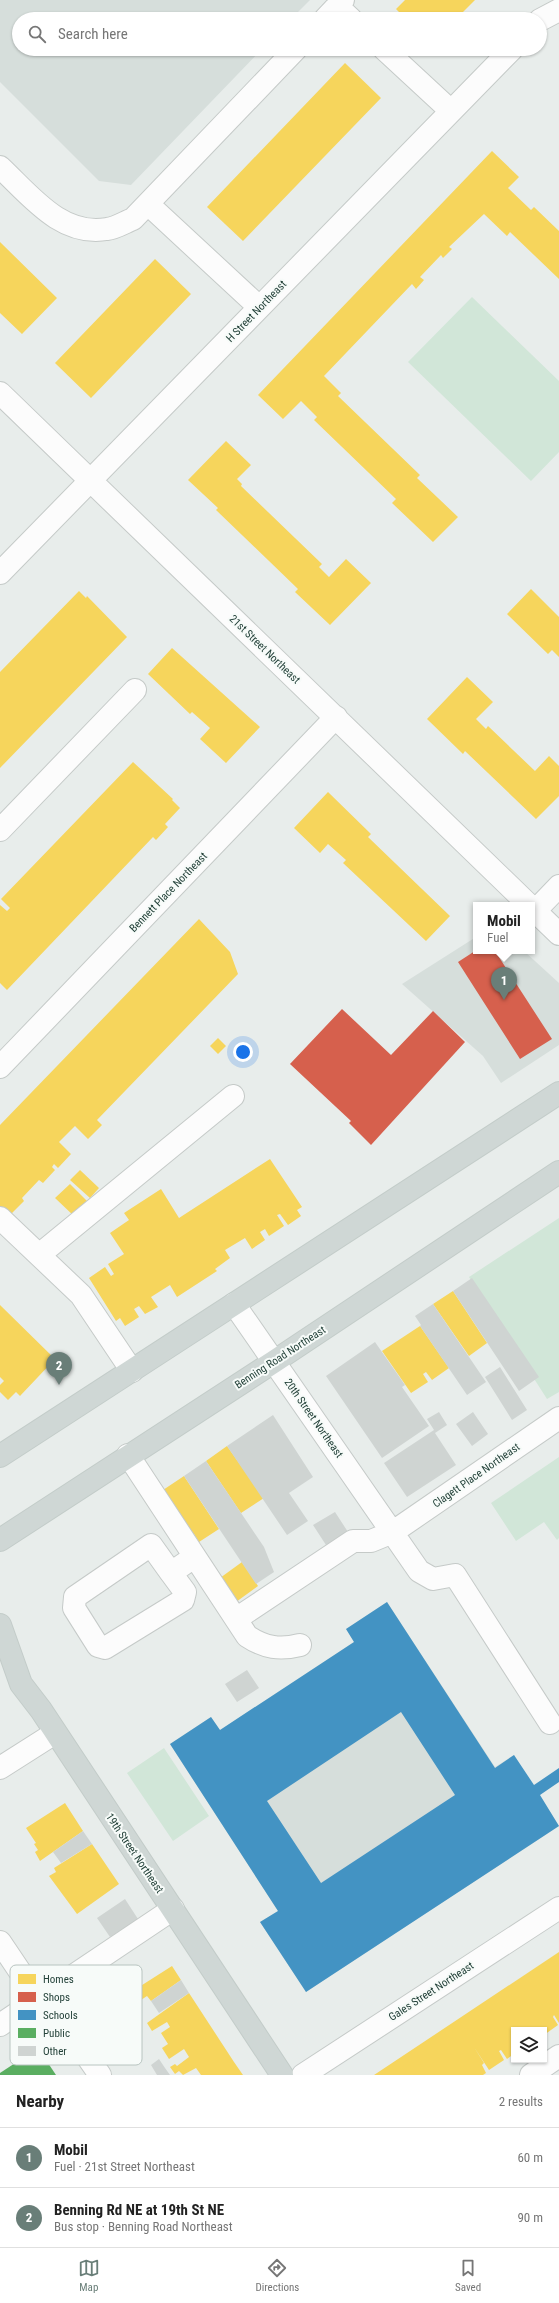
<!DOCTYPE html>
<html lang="en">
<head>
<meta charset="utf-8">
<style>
  body { margin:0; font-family:"Roboto Condensed",sans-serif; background:#f6f6f6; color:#222 }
  .controls { position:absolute; right:12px; bottom:12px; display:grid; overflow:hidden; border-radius:0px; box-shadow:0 1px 3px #0004 }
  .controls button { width:36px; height:36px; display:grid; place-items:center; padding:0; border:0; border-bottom:1px solid #e0e0e0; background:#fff; color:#222; font:20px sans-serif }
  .you { position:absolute; left:243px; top:1052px; width:14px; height:14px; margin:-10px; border:3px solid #fff; border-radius:50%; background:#1a73e8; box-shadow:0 0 0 6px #1a73e833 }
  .badge { display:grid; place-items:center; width:26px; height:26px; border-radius:50%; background:#697e78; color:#fff; font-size:13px; font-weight:700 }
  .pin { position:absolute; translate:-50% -33px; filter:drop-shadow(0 1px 2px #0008) }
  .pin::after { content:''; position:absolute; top:21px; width:14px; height:12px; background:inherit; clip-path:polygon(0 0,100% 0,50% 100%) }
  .popup { position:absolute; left:473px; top:902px; width:62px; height:52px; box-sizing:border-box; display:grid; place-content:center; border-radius:0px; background:#fff; filter:drop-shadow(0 1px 3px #0005); font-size:13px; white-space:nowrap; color:#767676 }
  .popup b { font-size:15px; color:#222 }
  .popup::after { content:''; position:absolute; left:50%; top:100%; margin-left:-8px; border:8px solid transparent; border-top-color:#fff }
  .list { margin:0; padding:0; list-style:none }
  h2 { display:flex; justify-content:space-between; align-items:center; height:52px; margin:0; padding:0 16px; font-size:17px }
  h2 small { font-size:13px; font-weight:400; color:#767676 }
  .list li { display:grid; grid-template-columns:26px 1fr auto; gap:12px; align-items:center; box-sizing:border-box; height:60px; padding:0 16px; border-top:1px solid #e0e0e0 }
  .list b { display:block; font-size:15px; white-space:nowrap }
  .list p { margin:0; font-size:13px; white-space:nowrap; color:#767676 }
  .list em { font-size:13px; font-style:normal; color:#767676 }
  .icon { flex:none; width:22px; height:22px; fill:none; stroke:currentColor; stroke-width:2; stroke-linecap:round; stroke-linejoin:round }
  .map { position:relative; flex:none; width:559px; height:2075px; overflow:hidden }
  .search { position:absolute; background:#fff; box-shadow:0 1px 3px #0004; left:12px; right:12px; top:12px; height:44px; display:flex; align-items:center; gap:10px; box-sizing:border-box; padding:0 14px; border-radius:22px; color:#767676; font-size:15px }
  .sheet { height:172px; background:#fff }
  nav { display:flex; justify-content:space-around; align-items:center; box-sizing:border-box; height:56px; border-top:1px solid #e0e0e0; background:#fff; font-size:11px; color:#767676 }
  nav a { display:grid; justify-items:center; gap:2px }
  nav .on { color:#697e78 }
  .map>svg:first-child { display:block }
</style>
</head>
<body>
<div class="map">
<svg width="559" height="2075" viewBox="0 0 559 2075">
  <rect width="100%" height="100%" fill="#e8edeb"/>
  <path fill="#d6dedb" d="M0,0H310L291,19H19V49H262L131,185L99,181L0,82Z
    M476,937V951H524L559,983V1045L501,1083L483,1056L402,984Z
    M387,1602L495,1767L514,1755L559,1826L306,1992L260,1922L278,1911L170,1744L211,1717L220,1730L354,1642L346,1629Z"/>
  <path fill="#d1e6d8" d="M472,297L559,381V452L531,481L408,362Z
    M559,1218V1392L547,1399L469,1277Z
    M559,1457V1538L557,1540L544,1522L516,1541L491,1503Z
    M164,1748L209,1816L173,1841L127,1773Z"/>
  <path fill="#f6d55c" d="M405,0H475L456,19H406L396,9Z
    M345,63L381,98L243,241L207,207Z
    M492,151L519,177L508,188L531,210L534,207L559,231V279L510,232L507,236L484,214L449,247L452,249L443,258L441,255L420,277L424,280L416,289L412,284L324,376L341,393L338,396L420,475L417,478L458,517L433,542L392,503L396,499L314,420L317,417L301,401L283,419L258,395Z
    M0,242L57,298L22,334L0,313Z
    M155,259L191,294L91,398L55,363Z
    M226,441L251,465L237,479L242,484L241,486L322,564L319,567L329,577L346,559L371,583L330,625L295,592L298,589L216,510L218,508L188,480Z
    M531,589L559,617V657L552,650L548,654L507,614Z
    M79,591L86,598L87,596L127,637L0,768V672Z
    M172,648L260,727L226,763L200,739L210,728L192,712L190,714L148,674Z
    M467,677L493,702L476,719L486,729L488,726L535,771L549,756L559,766V796L536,819L465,751L463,754L427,719Z
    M133,762L173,799L172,800L180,808L165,824L168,827L156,840L153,837L7,990L0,983V905L7,911L10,908L1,899Z
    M328,792L371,834L368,837L450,916L426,941L343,863L346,860L328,844L320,853L294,828Z
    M199,919L230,952L238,974L97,1120L102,1125L88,1139L75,1126L59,1142L71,1154L58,1168L54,1164L52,1167L55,1170L43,1183L39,1180L22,1198L24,1201L11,1214L6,1213L0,1207V1125Z
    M218,1038L226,1046L218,1054L210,1046Z
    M270,1159L302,1207L297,1210L301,1216L288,1225L280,1214L277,1215L284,1226L269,1236L265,1229L260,1232L265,1240L252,1249L245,1238L225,1250L230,1258L215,1269L217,1271L177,1297L170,1285L151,1297L158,1307L145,1314L139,1306L134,1309L139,1317L125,1326L120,1318L116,1321L89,1278L105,1267L111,1276L114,1274L108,1264L124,1254L110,1233L129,1220L124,1213L161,1189L179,1218Z
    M80,1170L99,1188L90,1198L70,1180Z
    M70,1184L89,1203L75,1217L55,1198Z
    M453,1291L487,1343L469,1356L433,1304Z
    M0,1305L55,1359L20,1396L16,1392L8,1400L0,1392V1385L4,1381L0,1377Z
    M420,1326L449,1368L432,1380L426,1372L423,1374L428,1382L411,1393L382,1351Z
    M227,1446L264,1498L241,1513L206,1461Z
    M184,1476L219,1529L199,1542L194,1534L191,1535L163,1490Z
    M242,1562L258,1586L236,1602L220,1578Z
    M65,1803L83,1831L40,1861L35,1852L38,1850L34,1844L36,1843L26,1828Z
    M92,1844L119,1884L77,1914L49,1876L56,1872L54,1868Z
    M559,1952V2023L554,2015L553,2017L558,2025L544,2035V2030H539L537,2028L536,2030H514V2054L507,2059L501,2050L499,2051L504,2060L489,2070L474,2047L484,2063L482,2065L486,2073L483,2075H374Z
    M172,1966L181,1980L151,2001L147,1996L135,2004L128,1994Z
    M189,1993L234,2062L243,2075H201L196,2068L183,2075L179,2071L175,2074L170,2067L175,2064L177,2066L189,2057L184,2049L169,2059L162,2048L168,2044L161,2033L170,2027L167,2022L152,2031L147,2023Z"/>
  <path fill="#d6604d" d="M475,951H495L552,1039L520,1059L458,962Z
    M342,1009L391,1055L433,1011L465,1042L371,1145L349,1123L351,1121L290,1064Z"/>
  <path fill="#4393c3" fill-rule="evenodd" d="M387,1602L495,1768L514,1755L534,1785L559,1768V1782L540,1795L559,1826L306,1992L260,1922L278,1911L170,1744L211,1717L220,1730L354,1642L346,1629ZM401,1712L455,1795L321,1883L267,1801Z"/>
  <path fill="#5aae61" d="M38,2048L56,2075H0V2073Z"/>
  <path fill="#cfd4d2" d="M472,1278L539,1377L519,1391L453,1291Z
    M433,1304L486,1382L467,1395L420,1326L421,1325L415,1316Z
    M375,1342L405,1385L402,1387L429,1426L382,1458L326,1376Z
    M500,1367L527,1410L512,1420L485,1377Z
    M439,1412L447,1425L435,1433L456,1465L407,1497L384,1463L434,1430L427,1419Z
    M473,1412L488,1434L472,1446L456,1424Z
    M273,1415L313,1477L289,1493L308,1521L287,1535L227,1446Z
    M206,1461L264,1547L274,1572L256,1584L184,1476Z
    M335,1512L348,1532L326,1545L313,1525Z
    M247,1670L259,1688L237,1702L225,1684Z
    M83,1831L92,1844L61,1863L53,1852Z
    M125,1899L138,1919L110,1937L97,1918Z
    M181,1980L189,1993L159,2013L151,2001Z
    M159,2059L165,2068L170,2075H157L151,2065Z"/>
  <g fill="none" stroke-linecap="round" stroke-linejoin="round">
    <g stroke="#c5cac8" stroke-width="24">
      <path id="minor" d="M337,6L351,19
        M325,19L343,0
        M540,20L559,10
        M384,49L451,111
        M0,167C30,195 61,237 107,229C116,228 125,222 133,219L296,49
        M149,205L259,307
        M0,393L529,905
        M0,573L512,49
        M0,830L135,690
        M532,908L559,934
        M535,911L559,886
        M0,1067L336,717
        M0,1218L81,1295L132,1371
        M39,1255L233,1096
        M234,1304L419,1571L433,1579L455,1575L550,1723
        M128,1455L247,1636C265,1648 280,1650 300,1645
        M171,1573L151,1545L75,1597L74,1608L98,1646L105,1648L183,1600L185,1592L171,1573L194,1557
        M236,1619L353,1541H371L393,1532L559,1418
        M0,1768L55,1733
        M0,1942L39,2000
        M45,1996L100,2075
        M0,2025L173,1909
        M303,2075L559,1908
        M531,2075L559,2056"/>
    </g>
    <g stroke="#c3ccc9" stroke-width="24">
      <path id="major" d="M0,1456L559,1093
        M0,1540L275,1361L559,1172
        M0,1625L21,1684L41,1710L282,2075"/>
    </g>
    <use href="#minor" stroke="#fcfcfc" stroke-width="22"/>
    <use href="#major" stroke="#cfd7d5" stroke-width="22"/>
  </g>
  <g text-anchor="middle" stroke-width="4" stroke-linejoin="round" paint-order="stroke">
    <g font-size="11" fill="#24423a" stroke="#f7fbf9">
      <text transform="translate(256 311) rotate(-46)" y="4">H Street Northeast</text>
      <text transform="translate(265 649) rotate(44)" y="4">21st Street Northeast</text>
      <text transform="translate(168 892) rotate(-46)" y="4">Bennett Place Northeast</text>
      <text transform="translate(280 1357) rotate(-33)" y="4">Benning Road Northeast</text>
      <text transform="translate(314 1418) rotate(55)" y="4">20th Street Northeast</text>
      <text transform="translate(476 1475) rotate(-35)" y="4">Clagett Place Northeast</text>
      <text transform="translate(135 1853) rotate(56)" y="4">19th Street Northeast</text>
      <text transform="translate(431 1991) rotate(-33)" y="4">Gales Street Northeast</text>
    </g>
  </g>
  <rect x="10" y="1965" width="132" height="100" rx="6" fill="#f7fbf9" stroke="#b8c4c0" stroke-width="1"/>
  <rect x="18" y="1974" width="18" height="10" fill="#f6d55c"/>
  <rect x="18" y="1992" width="18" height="10" fill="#d6604d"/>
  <rect x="18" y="2010" width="18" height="10" fill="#4393c3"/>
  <rect x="18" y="2028" width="18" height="10" fill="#5aae61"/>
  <rect x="18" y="2046" width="18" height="10" fill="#cfd4d2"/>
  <g font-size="11" fill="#24423a">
    <text x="43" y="1983">Homes</text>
    <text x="43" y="2001">Shops</text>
    <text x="43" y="2019">Schools</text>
    <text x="43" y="2037">Public</text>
    <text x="43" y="2055">Other</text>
  </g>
</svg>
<div class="controls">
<button><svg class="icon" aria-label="layers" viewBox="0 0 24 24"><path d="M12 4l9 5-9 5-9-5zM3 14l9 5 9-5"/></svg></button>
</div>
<div class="you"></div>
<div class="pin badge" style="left:504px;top:1000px">1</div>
<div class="popup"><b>Mobil</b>Fuel</div>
<div class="pin badge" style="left:59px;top:1385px">2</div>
<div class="search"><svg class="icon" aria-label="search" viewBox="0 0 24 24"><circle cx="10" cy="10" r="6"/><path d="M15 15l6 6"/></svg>Search here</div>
</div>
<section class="sheet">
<h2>Nearby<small>2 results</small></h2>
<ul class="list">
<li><span class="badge">1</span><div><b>Mobil</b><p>Fuel · 21st Street Northeast</p></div><em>60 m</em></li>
<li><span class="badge">2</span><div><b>Benning Rd NE at 19th St NE</b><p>Bus stop · Benning Road Northeast</p></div><em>90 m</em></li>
</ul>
</section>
<nav>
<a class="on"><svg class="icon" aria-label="map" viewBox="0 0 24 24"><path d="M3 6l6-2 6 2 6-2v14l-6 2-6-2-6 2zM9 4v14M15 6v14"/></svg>Map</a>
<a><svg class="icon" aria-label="directions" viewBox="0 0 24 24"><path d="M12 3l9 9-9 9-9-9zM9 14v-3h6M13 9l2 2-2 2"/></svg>Directions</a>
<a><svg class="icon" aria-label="saved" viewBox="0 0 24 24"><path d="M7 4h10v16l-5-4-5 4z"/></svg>Saved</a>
</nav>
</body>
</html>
